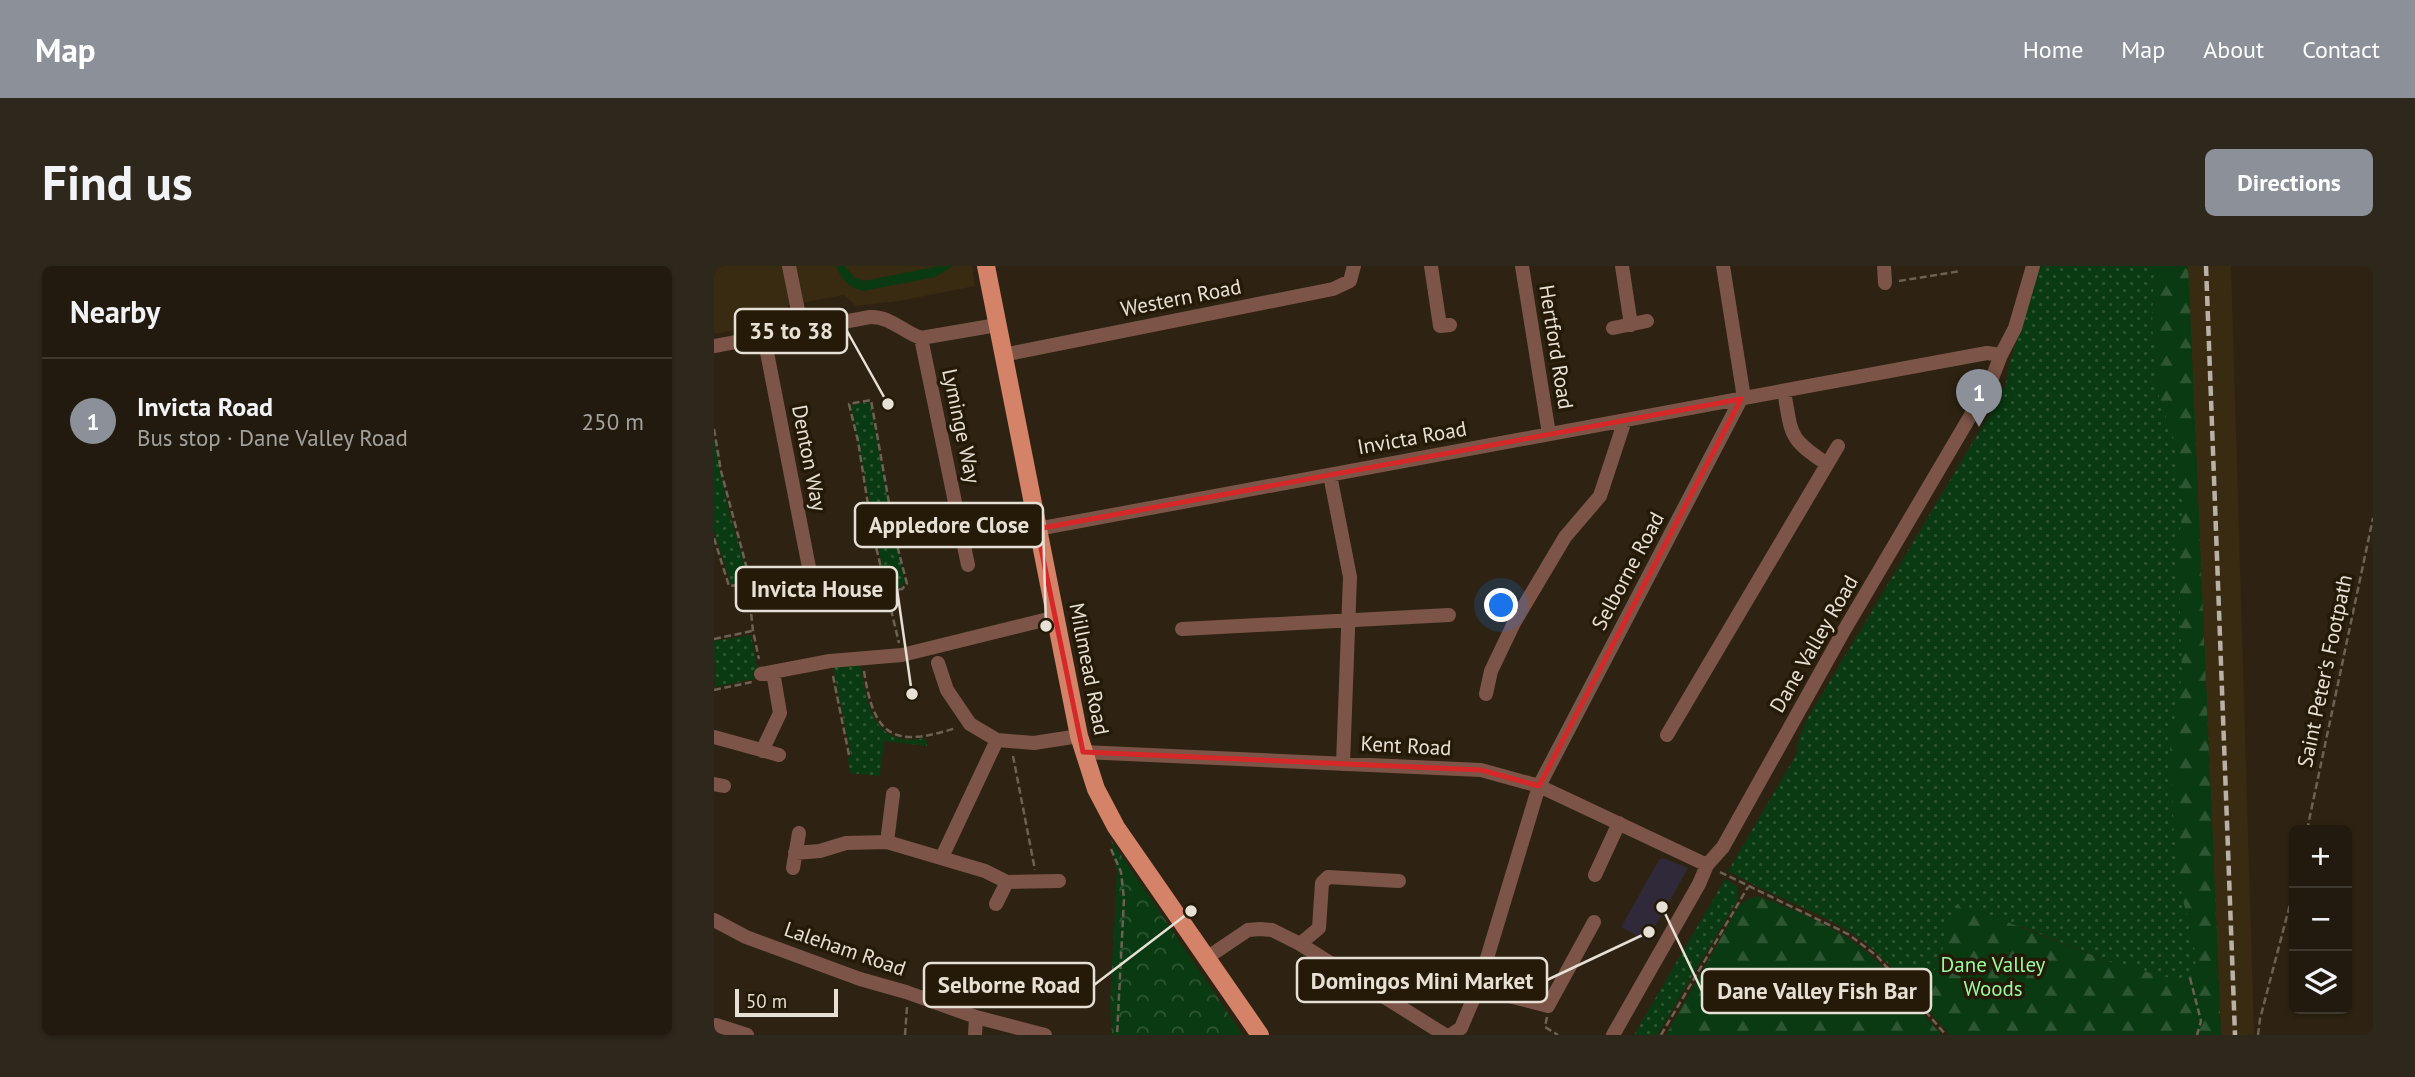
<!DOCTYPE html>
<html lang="en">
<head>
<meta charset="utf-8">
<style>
  body { margin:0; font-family:"PT Sans",sans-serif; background:#2e271c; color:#f1f3f6 }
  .controls { position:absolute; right:21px; bottom:21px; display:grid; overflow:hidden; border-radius:10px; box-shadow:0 2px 5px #0004 }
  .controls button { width:63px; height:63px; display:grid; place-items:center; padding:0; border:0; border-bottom:2px solid #3f382e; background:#221a0e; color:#f1f3f6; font:35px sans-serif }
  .scale { position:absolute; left:21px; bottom:18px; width:103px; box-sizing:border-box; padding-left:7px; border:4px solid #e7e0d5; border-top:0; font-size:19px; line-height:24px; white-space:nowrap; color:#e7e0d5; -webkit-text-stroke:5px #251a08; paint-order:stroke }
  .you { position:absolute; left:788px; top:340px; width:24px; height:24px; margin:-18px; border:5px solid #fff; border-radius:50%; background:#1a73e8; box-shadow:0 0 0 10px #1a73e833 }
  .badge { display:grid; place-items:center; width:46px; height:46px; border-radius:50%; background:#8c9099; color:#fff; font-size:23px; font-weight:700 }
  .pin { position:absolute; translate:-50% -58px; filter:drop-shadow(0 2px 4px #0008) }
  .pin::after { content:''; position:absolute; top:37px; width:24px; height:21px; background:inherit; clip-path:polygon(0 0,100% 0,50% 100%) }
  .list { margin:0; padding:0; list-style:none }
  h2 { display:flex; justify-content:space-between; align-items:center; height:91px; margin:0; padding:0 28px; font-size:30px }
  h2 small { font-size:23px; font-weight:400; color:#a2a19e }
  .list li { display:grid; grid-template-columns:46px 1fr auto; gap:21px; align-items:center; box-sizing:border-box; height:126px; padding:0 28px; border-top:2px solid #3f382e }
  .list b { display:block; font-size:26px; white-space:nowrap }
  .list p { margin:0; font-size:23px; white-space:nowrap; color:#a2a19e }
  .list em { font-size:23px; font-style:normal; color:#a2a19e }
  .icon { flex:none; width:38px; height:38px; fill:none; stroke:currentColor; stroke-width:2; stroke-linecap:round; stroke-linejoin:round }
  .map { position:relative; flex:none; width:1659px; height:769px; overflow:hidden; border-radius:10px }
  header { display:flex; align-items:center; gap:42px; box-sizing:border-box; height:98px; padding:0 35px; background:#8c9099; color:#fff }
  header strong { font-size:33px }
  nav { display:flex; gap:38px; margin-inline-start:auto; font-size:24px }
  .intro { display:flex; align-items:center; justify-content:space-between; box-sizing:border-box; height:168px; padding:0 42px }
  h1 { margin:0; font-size:49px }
  .button { padding:18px 32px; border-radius:10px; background:#8c9099; color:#fff; font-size:24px; font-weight:700 }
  main { display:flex; gap:42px; padding:0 42px }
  aside { flex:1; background:#221a0e; border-radius:10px; box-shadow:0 2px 5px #0004 }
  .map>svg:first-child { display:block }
</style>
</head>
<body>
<header>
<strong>Map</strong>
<nav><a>Home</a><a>Map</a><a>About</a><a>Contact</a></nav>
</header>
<div class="intro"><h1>Find us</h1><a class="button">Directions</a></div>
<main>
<aside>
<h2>Nearby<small></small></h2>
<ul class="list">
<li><span class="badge">1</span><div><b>Invicta Road</b><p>Bus stop · Dane Valley Road</p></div><em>250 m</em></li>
</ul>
</aside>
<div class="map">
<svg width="1659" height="769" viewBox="0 0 1659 769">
  <defs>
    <pattern id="grass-dots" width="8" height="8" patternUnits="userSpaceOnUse" patternTransform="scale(1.75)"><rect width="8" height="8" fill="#0a3a11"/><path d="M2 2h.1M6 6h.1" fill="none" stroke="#2e5633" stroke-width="1.8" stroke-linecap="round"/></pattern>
    <pattern id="forest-firs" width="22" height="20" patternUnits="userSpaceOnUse" patternTransform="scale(1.75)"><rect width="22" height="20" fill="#0a3a11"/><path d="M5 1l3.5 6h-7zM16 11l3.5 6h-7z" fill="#2e5633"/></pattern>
    <pattern id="park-crowns" width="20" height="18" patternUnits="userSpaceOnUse" patternTransform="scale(1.75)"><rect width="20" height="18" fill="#0a3a11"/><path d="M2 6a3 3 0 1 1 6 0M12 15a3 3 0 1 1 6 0" fill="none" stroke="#2e5633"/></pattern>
  </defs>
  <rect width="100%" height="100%" fill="#2e2312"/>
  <path fill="#302939" d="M949,592L974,602L933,675L907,661L945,594Z"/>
  <path fill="#392a12" d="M0,0H258L261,20L185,35L142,40L130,29L74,39L67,56L0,68Z
    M1474,0H1517L1540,769H1507Z"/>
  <path fill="url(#grass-dots)" d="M1326,0H1474L1503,672L1496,711L1471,716L1438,708L1399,697L1306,660L1217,711L1212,725L1205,733C1182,706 1158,677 1126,660C1089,640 1050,626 1014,605L1082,489L1085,472L1092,455L1278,144L1292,117L1296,95Z
    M156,136L180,270L191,315L187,321L178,323L172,321L137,139Z
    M0,172L13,239L31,300V316L17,318L0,265Z
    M37,369L45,412L1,421L0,375Z
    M146,398C153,437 158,483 212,472L213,480L170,475L166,510L136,507L134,492L137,490L119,400Z
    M1011,613L1024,620V633L943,769H920Z"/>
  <path fill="url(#forest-firs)" d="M1440,0H1474L1507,769H1236L1205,733L1212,725L1228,686L1232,663L1244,637L1399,697L1471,716L1482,702L1480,679L1465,617L1460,569L1456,477L1468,408L1464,279L1469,243L1462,181L1440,115L1444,96L1438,62Z
    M1044,630C1087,646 1135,666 1167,699C1189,721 1206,747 1228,769H952L1025,640L1032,634Z"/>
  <path fill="url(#park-crowns)" d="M397,574L529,769H398L396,736L403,606Z"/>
  <path fill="#0a3a11" d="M122,0H131L140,11L150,15L225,0H239L221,11L149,25C135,21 127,14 122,0Z"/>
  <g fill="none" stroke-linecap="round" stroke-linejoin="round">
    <path stroke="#6b6253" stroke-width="2.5" stroke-dasharray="7 3.5" stroke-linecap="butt" d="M1185,15L1247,5
      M0,163L7,205L32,299L39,365L45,393
      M0,272L15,320L34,318
      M174,325L188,323L193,318L181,271L157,134L135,138L144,175L158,264L185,377
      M0,373L38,365
      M150,405C160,471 179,482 242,462
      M119,410L135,489
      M0,424L38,416
      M299,490L321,604
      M1593,564L1659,252
      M397,583L407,606L410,633L403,769
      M1006,606L1134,668L1163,690L1232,769
      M1476,712L1487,755L1483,769
      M833,751L831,761L844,769
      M191,769L193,741
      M947,769L1034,621
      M1544,769L1546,753L1580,623"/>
    <path stroke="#7d5548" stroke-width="14" d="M75,0L88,64
      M717,0L726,60L736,59
      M808,0L835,168
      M908,0L917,59
      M1009,0L1030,132
      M1170,0L1171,17
      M899,62L933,55
      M50,71L99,322
      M207,72L254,299
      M0,80L156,51C176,50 189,66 207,72L283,59
      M289,89L619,23L636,15L640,0
      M1070,125C1078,170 1074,172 1113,198
      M616,209L636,311L629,498
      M323,263L1273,87L1287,89
      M468,363L735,349
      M224,397L233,424L256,458L283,474
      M47,408L116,395L188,389L342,351
      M772,428L777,405L800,357L851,271L886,230L911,154
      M953,469L1124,180
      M0,471L65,489
      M48,485L66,447L59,406
      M369,486L767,504L825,520L993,599
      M0,518L10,520
      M173,576L179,528
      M81,587L106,585L132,577L173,576L271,605L293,616L345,615
      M228,591L283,474L320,477L365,470
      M79,602L85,567
      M881,609L905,557
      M282,638L293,616
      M0,654L32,671L146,713L192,726L262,751L331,769
      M586,678L605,662L608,617L614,611L685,615
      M494,691L534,664L546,663L558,664L586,678L731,769
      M764,722L834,740L880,656
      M2,759L33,769
      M261,769L262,751
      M737,769L747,762L764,722L825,520L1027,133
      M899,769L985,618L993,599L1009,581L1128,368L1277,115L1287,89L1301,62L1319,0"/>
    <path stroke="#d48268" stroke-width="18" d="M272,0L365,470L382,523L402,561L546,769"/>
    <path stroke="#b9b1a5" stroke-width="4.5" stroke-dasharray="10 5" stroke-linecap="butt" d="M1492,0L1521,769"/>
  </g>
  <path fill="none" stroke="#d62828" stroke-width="5" stroke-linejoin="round" d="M1027,133L825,520L767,504L369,486L323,263Z"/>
  <g text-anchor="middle" stroke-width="7" stroke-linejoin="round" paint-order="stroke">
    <g font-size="21" fill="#e7e0d5" stroke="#251a08">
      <text transform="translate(467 32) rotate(-11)" y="7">Western Road</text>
      <text transform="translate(842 81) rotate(81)" y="7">Hertford Road</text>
      <text transform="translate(247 160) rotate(78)" y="7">Lyminge Way</text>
      <text transform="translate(698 172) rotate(-10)" y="7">Invicta Road</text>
      <text transform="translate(95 192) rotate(79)" y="7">Denton Way</text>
      <text transform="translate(914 305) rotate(-62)" y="7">Selborne Road</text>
      <text transform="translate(1100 378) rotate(-60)" y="7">Dane Valley Road</text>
      <text transform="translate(375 403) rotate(79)" y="7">Millmead Road</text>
      <text transform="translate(1611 405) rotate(-78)" y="7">Saint Peter's Footpath</text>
      <text transform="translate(692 480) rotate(3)" y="7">Kent Road</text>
      <text transform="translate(131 683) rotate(19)" y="7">Laleham Road</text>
    </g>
    <g font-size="21" fill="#99fc9e" stroke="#251a08">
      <text x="1279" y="706">Dane Valley<tspan x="1279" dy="24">Woods</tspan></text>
    </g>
  </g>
  <path fill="none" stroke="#e7e0d5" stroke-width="2.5" d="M174 138L133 65M332 360L329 259M198 428L183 323M935 666L833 714M477 645L380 719M948 641L988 725"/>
  <g fill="#e7e0d5" stroke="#251a08" stroke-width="2.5">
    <circle cx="174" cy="138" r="7"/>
    <circle cx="332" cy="360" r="7"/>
    <circle cx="198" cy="428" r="7"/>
    <circle cx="935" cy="666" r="7"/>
    <circle cx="477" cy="645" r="7"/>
    <circle cx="948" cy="641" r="7"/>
  </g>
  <g fill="#251a08" stroke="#e7e0d5" stroke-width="2.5">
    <rect x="21" y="43" width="112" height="44" rx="7"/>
    <rect x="141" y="237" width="188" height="44" rx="7"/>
    <rect x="22" y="301" width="161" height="44" rx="7"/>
    <rect x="583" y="692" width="250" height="44" rx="7"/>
    <rect x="210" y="697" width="170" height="44" rx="7"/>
    <rect x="988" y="703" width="229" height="44" rx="7"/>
  </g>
  <g font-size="23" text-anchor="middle" font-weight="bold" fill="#e7e0d5">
    <text x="77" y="73">35 to 38</text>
    <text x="235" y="267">Appledore Close</text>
    <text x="103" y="331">Invicta House</text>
    <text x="708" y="723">Domingos Mini Market</text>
    <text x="295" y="727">Selborne Road</text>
    <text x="1103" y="733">Dane Valley Fish Bar</text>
  </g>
</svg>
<div class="controls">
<button>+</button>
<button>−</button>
<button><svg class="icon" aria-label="layers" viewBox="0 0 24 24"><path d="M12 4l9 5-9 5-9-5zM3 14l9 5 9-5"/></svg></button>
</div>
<div class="scale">50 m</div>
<div class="you"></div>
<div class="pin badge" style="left:1265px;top:161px">1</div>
</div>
</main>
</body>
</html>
